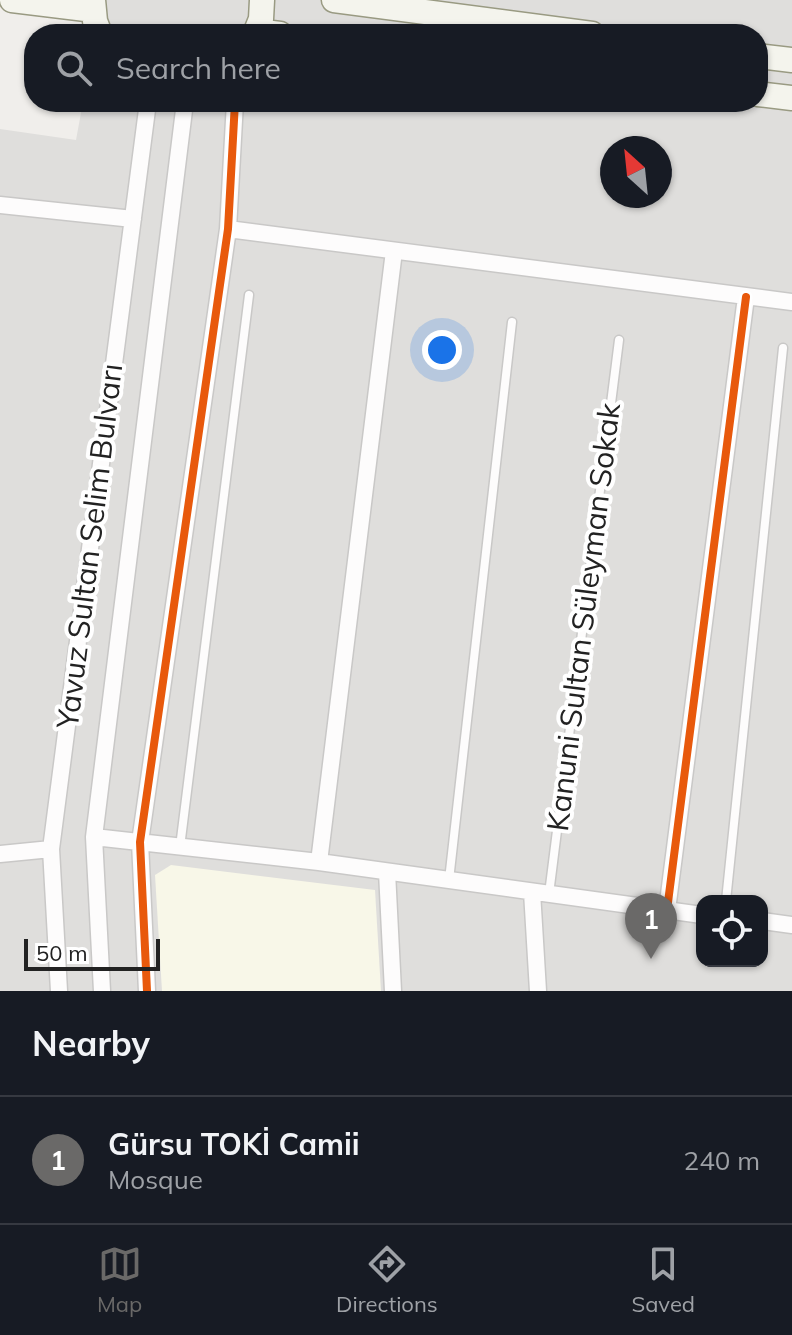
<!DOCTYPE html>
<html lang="en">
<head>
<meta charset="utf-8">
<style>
  body { margin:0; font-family:Mulish,sans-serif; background:#20242c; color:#f1f3f6 }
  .controls { position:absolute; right:24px; bottom:24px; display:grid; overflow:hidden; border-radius:16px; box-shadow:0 2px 6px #0004 }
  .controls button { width:72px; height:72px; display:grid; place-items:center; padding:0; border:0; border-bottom:2px solid #363941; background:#171b24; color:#f1f3f6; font:40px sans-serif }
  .compass { position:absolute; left:600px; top:136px; width:72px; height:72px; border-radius:50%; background:#171b24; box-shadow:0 2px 6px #0004; rotate:333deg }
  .scale { position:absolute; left:24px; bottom:20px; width:136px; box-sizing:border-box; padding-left:8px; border:4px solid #222; border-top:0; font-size:22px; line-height:28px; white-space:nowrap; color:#222; -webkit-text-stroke:6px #fff; paint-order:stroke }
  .you { position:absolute; left:442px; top:350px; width:28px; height:28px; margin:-20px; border:6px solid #fff; border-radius:50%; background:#1a73e8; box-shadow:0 0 0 12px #1a73e833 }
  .badge { display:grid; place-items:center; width:52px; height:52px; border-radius:50%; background:#6a6968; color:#fff; font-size:26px; font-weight:700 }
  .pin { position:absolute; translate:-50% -66px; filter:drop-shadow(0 2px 4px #0008) }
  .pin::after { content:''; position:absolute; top:42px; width:28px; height:24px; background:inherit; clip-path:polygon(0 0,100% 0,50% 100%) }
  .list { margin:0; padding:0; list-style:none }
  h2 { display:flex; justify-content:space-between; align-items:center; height:104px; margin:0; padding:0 32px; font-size:34px }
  h2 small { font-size:26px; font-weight:400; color:#9ea1a6 }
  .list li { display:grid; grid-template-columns:52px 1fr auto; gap:24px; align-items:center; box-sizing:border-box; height:128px; padding:0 32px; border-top:2px solid #363941 }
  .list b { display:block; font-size:30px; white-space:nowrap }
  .list p { margin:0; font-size:26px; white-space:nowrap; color:#9ea1a6 }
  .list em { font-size:26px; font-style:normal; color:#9ea1a6 }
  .icon { flex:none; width:44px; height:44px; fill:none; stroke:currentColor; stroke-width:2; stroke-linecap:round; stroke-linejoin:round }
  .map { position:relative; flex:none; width:792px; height:991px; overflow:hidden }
  .search { position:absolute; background:#171b24; box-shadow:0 2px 6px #0004; left:24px; right:24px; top:24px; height:88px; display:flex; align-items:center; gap:20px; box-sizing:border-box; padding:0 28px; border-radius:32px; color:#9ea1a6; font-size:30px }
  .sheet { height:232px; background:#171b24 }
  nav { display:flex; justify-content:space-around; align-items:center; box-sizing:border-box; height:112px; border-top:2px solid #363941; background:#171b24; font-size:22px; color:#9ea1a6 }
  nav a { display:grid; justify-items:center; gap:4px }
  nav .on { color:#6a6968 }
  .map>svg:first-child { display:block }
</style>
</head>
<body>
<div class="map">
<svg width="792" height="991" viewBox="0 0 792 991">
  <rect width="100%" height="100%" fill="#f0eeeb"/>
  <path fill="#dfdedc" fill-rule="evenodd" d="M101,0H792V991H0V129L76,140L83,102H758V34H95ZM612,148H660V196H612ZM702,901H762V961H702Z"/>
  <path fill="#f8f7e8" d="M171,865L375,890L381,991H162L155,875Z"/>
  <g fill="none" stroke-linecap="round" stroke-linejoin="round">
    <g stroke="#c9c8c7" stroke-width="11">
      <path id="lane" d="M180,847L249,295
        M449,880L512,322
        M549,894L619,340
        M726,901L783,348"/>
    </g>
    <g stroke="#c9c8c7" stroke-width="19">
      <path id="street" d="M0,205L133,219
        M228,229L792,302
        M94,837L319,862L702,915
        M0,854L51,849
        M319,862L394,251
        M387,872L393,991
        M532,892L538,991
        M667,910L746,297
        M762,921L792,925
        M59,991L51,849L148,102
        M102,991L94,837L185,102
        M147,991L140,842L228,229L235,102"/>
    </g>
    <g stroke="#999a82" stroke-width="27">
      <path id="secondary" d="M12,0L94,10
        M93,0L95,21L100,34
        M334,0L592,34
        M256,31L280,34
        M255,34L261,19L262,0
        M758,56L792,60
        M758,94L792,98"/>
    </g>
    <use href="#lane" stroke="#fdfcfc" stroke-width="8"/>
    <use href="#street" stroke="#fdfcfc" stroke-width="16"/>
    <use href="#secondary" stroke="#f4f4ed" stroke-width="24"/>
    <g stroke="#fff" stroke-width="13">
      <path id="cycleway" d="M667,910L746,297
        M147,991L140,842L228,229L235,102"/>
    </g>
    <use href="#cycleway" stroke="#e8590c" stroke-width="8"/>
  </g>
  <g text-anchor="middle" stroke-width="8" stroke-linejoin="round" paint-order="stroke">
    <g font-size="30" fill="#222" stroke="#fff">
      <text transform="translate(90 546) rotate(-83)" y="10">Yavuz Sultan Selim Bulvarı</text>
      <text transform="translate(584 617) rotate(-83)" y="10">Kanuni Sultan Süleyman Sokak</text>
    </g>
  </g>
</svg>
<div class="controls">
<button><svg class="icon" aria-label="locate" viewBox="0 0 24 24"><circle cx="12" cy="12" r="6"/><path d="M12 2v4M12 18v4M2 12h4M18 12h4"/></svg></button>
</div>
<svg class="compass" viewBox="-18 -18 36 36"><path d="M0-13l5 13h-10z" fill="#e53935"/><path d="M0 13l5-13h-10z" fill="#9ea1a6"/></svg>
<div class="scale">50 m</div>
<div class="you"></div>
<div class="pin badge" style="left:651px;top:959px">1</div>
<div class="search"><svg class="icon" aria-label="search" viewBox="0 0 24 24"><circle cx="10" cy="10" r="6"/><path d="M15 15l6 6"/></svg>Search here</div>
</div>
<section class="sheet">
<h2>Nearby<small></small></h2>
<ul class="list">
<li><span class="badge">1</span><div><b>Gürsu TOKİ Camii</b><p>Mosque</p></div><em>240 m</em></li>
</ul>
</section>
<nav>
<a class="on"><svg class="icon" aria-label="map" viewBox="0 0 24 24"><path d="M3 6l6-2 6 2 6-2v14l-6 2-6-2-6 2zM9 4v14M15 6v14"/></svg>Map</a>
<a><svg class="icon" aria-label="directions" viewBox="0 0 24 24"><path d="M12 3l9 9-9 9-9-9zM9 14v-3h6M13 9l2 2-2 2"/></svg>Directions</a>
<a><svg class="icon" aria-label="saved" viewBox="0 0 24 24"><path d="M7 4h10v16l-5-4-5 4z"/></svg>Saved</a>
</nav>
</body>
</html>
